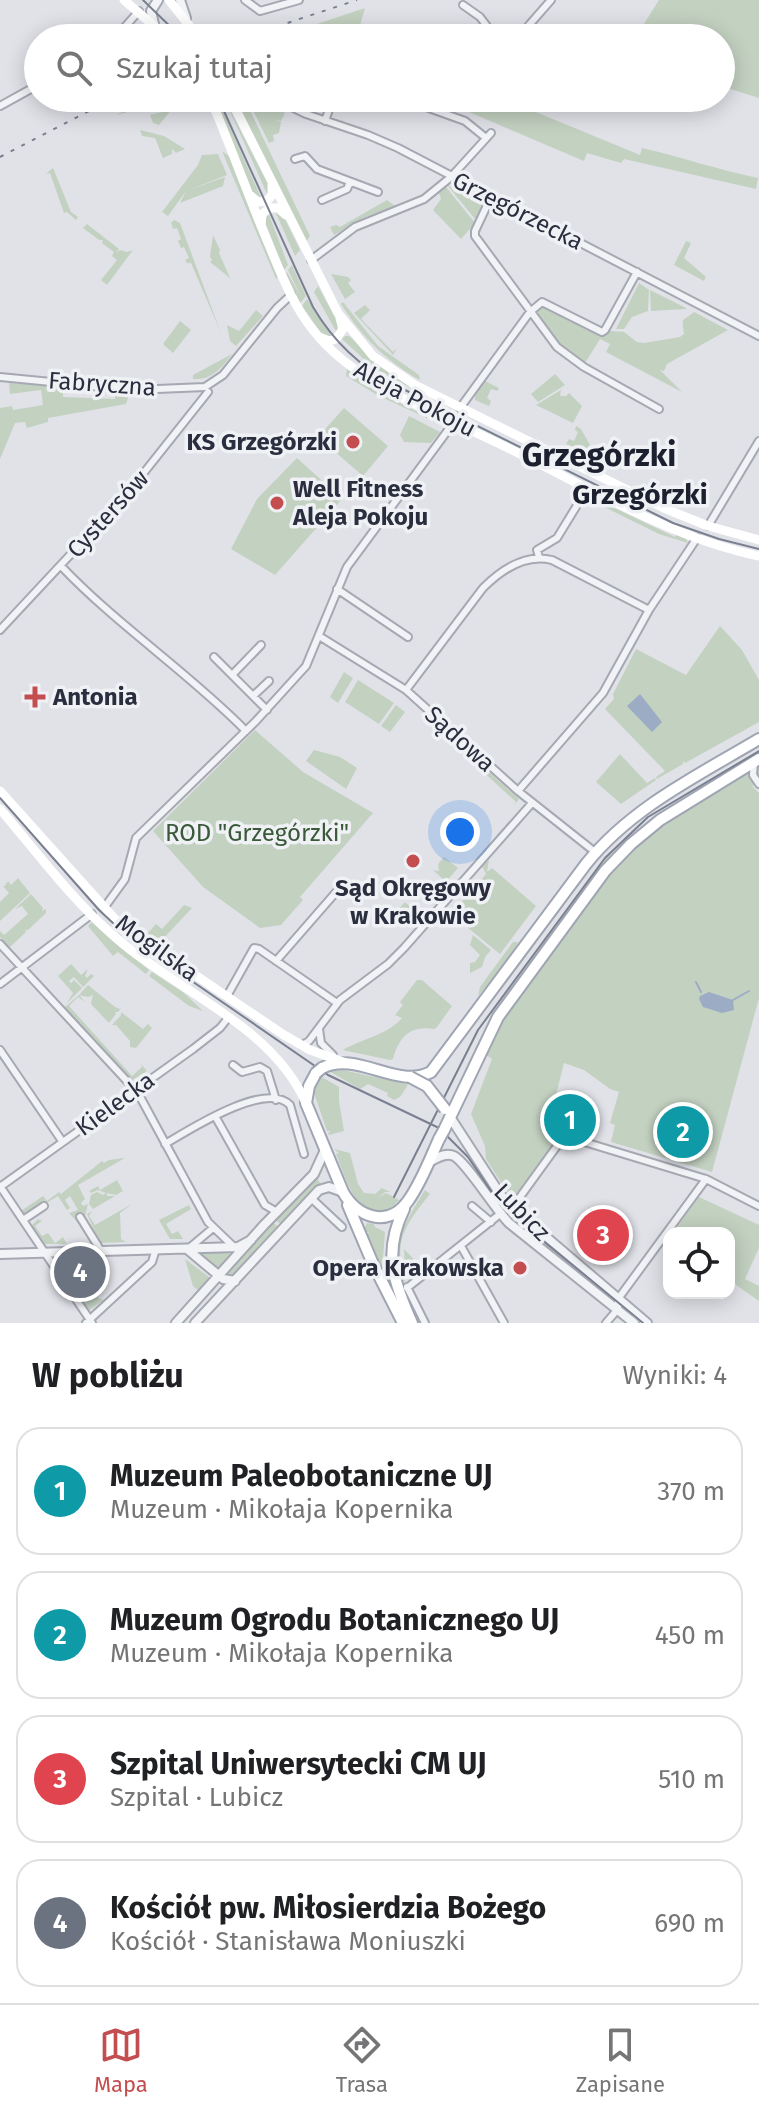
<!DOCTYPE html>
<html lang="pl">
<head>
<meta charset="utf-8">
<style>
  body { margin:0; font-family:"Fira Sans",sans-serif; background:#f2f2f2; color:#202124 }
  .controls { position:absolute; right:24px; bottom:24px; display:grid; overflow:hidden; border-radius:16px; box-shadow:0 4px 20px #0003 }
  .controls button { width:72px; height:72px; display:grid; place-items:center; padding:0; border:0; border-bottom:2px solid #e0e0e0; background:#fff; color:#202124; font:40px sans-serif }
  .you { position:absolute; left:460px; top:832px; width:28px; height:28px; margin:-20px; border:6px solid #fff; border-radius:50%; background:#1a73e8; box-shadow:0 0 0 12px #1a73e833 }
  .badge { display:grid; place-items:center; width:52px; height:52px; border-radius:50%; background:#c44d50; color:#fff; font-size:26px; font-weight:700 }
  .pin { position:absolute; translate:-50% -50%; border:4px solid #fff; box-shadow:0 2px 8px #0006 }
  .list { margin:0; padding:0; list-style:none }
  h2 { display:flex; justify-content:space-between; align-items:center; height:104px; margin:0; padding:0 32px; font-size:34px }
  h2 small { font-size:26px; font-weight:400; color:#757577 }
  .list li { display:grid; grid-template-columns:52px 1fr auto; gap:24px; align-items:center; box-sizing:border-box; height:128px; margin:0 16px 16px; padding:0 16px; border:2px solid #e0e0e0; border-radius:24px }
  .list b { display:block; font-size:30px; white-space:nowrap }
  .list p { margin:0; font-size:26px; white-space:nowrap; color:#757577 }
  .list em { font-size:26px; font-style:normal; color:#757577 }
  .icon { flex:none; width:44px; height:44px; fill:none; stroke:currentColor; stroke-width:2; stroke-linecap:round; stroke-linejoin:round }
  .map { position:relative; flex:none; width:759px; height:1323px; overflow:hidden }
  .search { position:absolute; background:#fff; box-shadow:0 4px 20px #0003; left:24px; right:24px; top:24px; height:88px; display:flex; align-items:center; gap:20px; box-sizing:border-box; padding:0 28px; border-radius:44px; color:#757577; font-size:30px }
  .sheet { height:680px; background:#fff }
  nav { display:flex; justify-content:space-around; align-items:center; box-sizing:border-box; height:112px; border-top:2px solid #e0e0e0; background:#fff; font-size:22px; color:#757577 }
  nav a { display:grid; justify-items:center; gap:4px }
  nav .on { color:#c44d50 }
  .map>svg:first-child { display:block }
</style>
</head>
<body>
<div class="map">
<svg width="759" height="1323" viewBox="0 0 759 1323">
  <rect width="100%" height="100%" fill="#e0e2e8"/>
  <path fill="#c3d1c1" d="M659,0H759V98L721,86V38H635Z
    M365,8L358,32L351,38H294L293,32Z
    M150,98H181L159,125L153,123L150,115L162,112L159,100L136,106L135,110L116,115Z
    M215,98H217L262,200L254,196Z
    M224,98L270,188L268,196Z
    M235,98L245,100L310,236L306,242Z
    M247,98H257L285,113L281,121L275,120L281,122L279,133L273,135L274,141L269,143Z
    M436,98H502L640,155L642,148C681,157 719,170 758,178L756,189L624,159L621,163L587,153L584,161Z
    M140,130L164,136L185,149L176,153L172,149V154L163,158L155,138L142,136Z
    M222,151L230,157L278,277L276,279Z
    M218,154L227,175L189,190L225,177L223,186L180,203L186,191L168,216L162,212L198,165L202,155Z
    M53,168L71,212L78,217L76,220L67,212L64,213L50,173L46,174Z
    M448,186L458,188L483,204L475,219Z
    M446,187L475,223L461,239L433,210L441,199L439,193Z
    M387,200L395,206L363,218L334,235L330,227L336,225L340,227Z
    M274,209L283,215L300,250L295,256Z
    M268,212L288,265L284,270L265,222Z
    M174,220L180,223L221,333L191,263H187L185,260L189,258L184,247L181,248L178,241L181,239L177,228L173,229L171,223Z
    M87,224L119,249L116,253L120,250L127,252L133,250L107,285L101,280L117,260L112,256L114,252L102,243L103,240H99L83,228Z
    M213,235L220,250L219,253L230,278L210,262L212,260L210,257Z
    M686,241L691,243L684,258L706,277L704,281L674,265Z
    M292,265L306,296L300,303L286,274L287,272L301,297L288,270Z
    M331,274L348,277L351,280L348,283L355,292L345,299Z
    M639,283L649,290L648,311L632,317L624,329H616Z
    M318,286L338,323L337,333L314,292Z
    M650,290L686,308V309L651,311Z
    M307,299L332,337L322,334L302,306Z
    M343,302L378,346L419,375L420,380C386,361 362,337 341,304Z
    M365,305L370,310L361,319L393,352L397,348L393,355L354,313Z
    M542,307L599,335L609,331L624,332L637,342L644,343L680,337L684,334C681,315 683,322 694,312L728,330L667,364L664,371L660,370L682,392L606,352L610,344L600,339L585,363H582L560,346L536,316L537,311Z
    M256,310L263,316L236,346L230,341L227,325L239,331Z
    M180,321L191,330L173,353L163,344Z
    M345,336H349L391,375L469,417L387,376L366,361L342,339Z
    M232,354C223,367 211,381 193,379V375Z
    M347,368L445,423L351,373L375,390L446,427L377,395L346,376Z
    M555,374L565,385L538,402L531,394Z
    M485,381L499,388L497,391L491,389L487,398L491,401L489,406L475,400V394Z
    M9,383L63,386V397L115,399V391L130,392L126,404L48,418V422L27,428L25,422L15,423L0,459V408L12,406L13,410L43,405L41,390L10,394Z
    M561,390L560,396H566L569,393L582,406L573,423L536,405Z
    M344,408L388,446L363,476L318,437Z
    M409,416L440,432L431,443L404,442L400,435Z
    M576,426L581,429L590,445L584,453L566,444L569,439L574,441L578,432L575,430Z
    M297,458L342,499L275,575L231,549L257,499Z
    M577,490L675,537L677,534L686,539L688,543L659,534L582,496L577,492Z
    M720,626L742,650L759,680V722L685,763L683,761V764L657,779L656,777L665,771L605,709L614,699L613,694L636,649L686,675Z
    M344,672L353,678L338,703L330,697Z
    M358,680L394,703L379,724L345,702Z
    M396,705L405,712L390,732L381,726Z
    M255,730L303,772L373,813L300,897L303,900L281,925L260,928L203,887L153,831Z
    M314,750L340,757L357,768L346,789L306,761Z
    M469,754L519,799L514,806L516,802L467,757Z
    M620,754L647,783L655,778L656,780L621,804L596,782Z
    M759,763V782L752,786L759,793V998L712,1172L611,1142L615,1125L610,1123L619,1092L610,1089L584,1070L564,1063L548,1127L556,1134V1140L513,1201L486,1159L485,1146L471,1114L492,1059L486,1055C495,1021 520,994 541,966C569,926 596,883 632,850C669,814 715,790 759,763Z
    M633,832L613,852L534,956L605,859Z
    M444,857L458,868L446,882L433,870L439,871L438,864Z
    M489,860L487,872L492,868L536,906L500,954L451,914L486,874L482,866Z
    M18,878L30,893L0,921V902L9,893L3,886H5L8,881L11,885Z
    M31,894L43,908L42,911L46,909V913L28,930H25L26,932L9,948L0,937V931L4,935L28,914L22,906L15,909Z
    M405,902L418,914L406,927L393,915Z
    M184,905L192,908L160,942L139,929L140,926L148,933L156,924L162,929Z
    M92,922L149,970L146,974L118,952L113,956L88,926Z
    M473,935L491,950L485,957L482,967L470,973V963L475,962L480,955L470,945Z
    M513,942H518L511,958L478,996L480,987Z
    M71,964L81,975L88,969L85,976L87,978L91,974L94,976L83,987L74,977L69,981L71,983L74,980L82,988L67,1003L73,993L58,976Z
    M152,972L184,993L203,1011L189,1006L149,976Z
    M417,980H422L452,1006L437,1027L434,1029C410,1025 399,1037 393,1059L390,1060L343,1050C363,1038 386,1036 402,1018L395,1015L403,1005L400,1002Z
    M88,985L115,1007L120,1009L123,1006L118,1012H115L116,1014L109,1023L91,1004L93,995L88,997L79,995Z
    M79,995L85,1002L78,997L69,1006L132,1076L142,1067L141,1064L147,1071L131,1081L64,1008Z
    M121,1012L143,1029L148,1024L152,1028L136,1048L130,1047V1041L116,1025H112L121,1015Z
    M343,1070L406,1084L408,1085L400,1097L394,1100L387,1096L388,1093L368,1084L360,1089L329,1071Z
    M320,1076L339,1087V1101L344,1131L329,1135L328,1133L331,1131H327L314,1093Z
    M334,1149L350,1153L358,1184L364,1193L375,1194L382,1188L390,1192H385L378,1198L386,1193L399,1200C363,1240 346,1179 336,1154L339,1153Z
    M125,1158L78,1185L85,1199L81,1203L83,1206L88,1204L85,1216L91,1229L81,1226L69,1213L78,1210L70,1196L65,1200L70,1208L67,1210L58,1196L26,1215L21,1211L43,1196L47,1201L59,1192L61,1194L102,1161L104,1163L109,1160Z
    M316,1177L321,1184L282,1225L275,1220Z
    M117,1180L123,1191L116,1195L107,1193V1196H115L93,1209L89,1204L91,1195L97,1192L103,1195L106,1193L98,1190L91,1193L89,1191L98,1186L100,1190Z
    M425,1190L430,1194C405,1225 392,1242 406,1282L404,1281C386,1248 408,1218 425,1190Z
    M699,1197L759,1225V1248L745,1279L759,1286V1301L729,1280V1233H673Z
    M132,1204L120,1213L121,1239L126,1242L100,1243L87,1214L92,1211L89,1216L95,1225Z
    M189,1205L191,1209L166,1224L172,1234L178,1231L183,1239H170L159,1220Z
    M38,1219L42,1221L35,1226L42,1236L48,1233L55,1243L63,1237L67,1244H43L31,1226Z
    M272,1222L280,1228L233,1277L227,1276V1270Z
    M367,1223L374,1224L375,1227L385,1232L383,1258L385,1273L366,1235L369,1232L365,1233L364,1229Z
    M404,1249L421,1267V1270L410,1279L405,1268Z
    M229,1250L230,1257L220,1267L216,1268L199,1254Z
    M185,1259L209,1277L199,1291L193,1286Z
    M94,1286L99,1292L98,1298L104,1300L88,1311L81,1300Z"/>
  <path fill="#9dacc5" d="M640,694L662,722L652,732L627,706Z
    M709,992L733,1000L734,1010L722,1013L703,1007L699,999L700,996Z"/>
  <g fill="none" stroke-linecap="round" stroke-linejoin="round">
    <path stroke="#9dacc5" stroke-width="2" d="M696,982L701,992
      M733,1000L749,991"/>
    <g stroke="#a6a8b2" stroke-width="10">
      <path id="minor" d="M245,0L260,11L299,0
        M463,5L480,17L496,38
        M115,38L139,11
        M355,38L356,36L362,38
        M511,38L523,32L551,0
        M273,98L306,114L368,135L398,148L759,336
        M401,98L465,121L486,138
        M0,106L38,85
        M325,121L333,98
        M295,159L305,156L317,169L378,192
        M491,197L475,231V236L557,347L584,367L659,409
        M322,200L347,189L350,182
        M311,260L355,227L424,199L451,177L491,133
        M0,377L133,390L205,387L223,375L277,308L291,295
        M460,408L530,312L542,302L602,332L605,330L637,272
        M708,526L759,441
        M539,557L537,550L557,538L576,507
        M61,566C118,626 188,672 246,731
        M337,589L408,637
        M0,630L127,494L208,392
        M319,636L406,690L518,791L595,852
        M214,657L267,710
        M232,675L261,645
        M406,690L483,588C501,570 525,553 552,560L649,610
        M253,696L269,681
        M754,762L753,775L759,784
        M518,791L603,693L649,610L697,538
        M104,908L125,879L136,838L256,721L306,666L347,567L454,422
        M0,944L138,1093L208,1222L234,1247
        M276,961L337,891
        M0,984L92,914
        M227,996L254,948L259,949L337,1003
        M319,1029L321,1043L333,1055
        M302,1045L309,1041L340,1000L388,964L404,948L532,803
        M0,1050L62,1141
        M233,1065L242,1072L260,1067L267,1071L276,1100
        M215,1116L265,1205L277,1212
        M165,1144C189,1130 266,1080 290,1105L304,1154
        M0,1186L92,1323
        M0,1187L193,1049L220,1028L228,1018
        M311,1198L342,1227
        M472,1206L491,1222
        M512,1208L562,1139L568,1137L706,1179L759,1206
        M80,1217L101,1251
        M23,1220L44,1206
        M461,1246L504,1323
        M188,1249L213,1228
        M407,1287L425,1323
        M407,1288L500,1214
        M86,1323L152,1262L156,1249
        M606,1323L618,1309V1299L706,1179"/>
    </g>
    <g stroke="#a6a8b2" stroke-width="12">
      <path id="tertiary" d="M180,0L186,18
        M154,24L151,11L158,0
        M450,1117L500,1194L512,1208L647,1323
        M429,1162C437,1158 446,1152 454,1156C466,1162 495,1209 509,1223L634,1323
        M187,1249L223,1279L235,1281
        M0,1254L238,1247L251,1240
        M176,1323L264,1225L314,1174L325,1150
        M195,1323L319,1190L329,1187L343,1192"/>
    </g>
    <g stroke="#a0a5b3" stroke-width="14">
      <path id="primary" d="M322,1068C357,1050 397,1090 431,1072L586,864C632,807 697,776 759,739
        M316,1073L309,1086L306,1103L343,1192C357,1217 388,1229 408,1201C421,1183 430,1159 439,1139
        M444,1130L498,1017L605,871L631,844L660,820L759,759
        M348,1205L373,1264L403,1323
        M404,1209C383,1252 393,1281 412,1323"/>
    </g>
    <use href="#minor" stroke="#f2f3f6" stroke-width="6"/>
    <use href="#tertiary" stroke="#f2f3f6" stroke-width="8"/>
    <path stroke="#fff" stroke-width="9" d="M124,0L168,38
      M169,0L199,38
      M210,98C231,146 248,196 269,245C281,274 293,305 313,330C356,386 442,415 504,446C586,486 668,537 759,556
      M230,98L338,313L373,356L415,385L666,509L708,526L759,540
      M251,196L258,202L267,201L272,195V185
      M261,226L262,214L270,208H278L286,215
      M320,337L329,341L336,339L343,329L340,318
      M0,791L114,918L139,937L284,1035L310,1050L346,1063
      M0,809C37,852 72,900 115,937C176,991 272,1025 306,1103"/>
    <use href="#primary" stroke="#fff" stroke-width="10"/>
    <path stroke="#7a8090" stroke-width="2" d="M143,0L182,38
      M218,98L313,307C333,341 360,367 395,385L673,523L719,539L759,549
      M0,798L99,910L128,937L328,1075L439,1128L468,1157L491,1191L511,1214L643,1323
      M394,1197L478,1030L605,858L648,817L759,751"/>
    <path stroke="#7a8090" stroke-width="2" stroke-dasharray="4 8" stroke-linecap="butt" d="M242,38L357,0
      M0,157L114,98"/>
    <g stroke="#a0a5b3" stroke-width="14" stroke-linecap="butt">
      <path id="primary-bridge" d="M316,1073L322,1068
        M410,1077L427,1086L445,1109
        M439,1139L444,1130"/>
    </g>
    <use href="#primary-bridge" stroke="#fff" stroke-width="10"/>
  </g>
  <g fill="#c44d50" stroke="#eff1f5" stroke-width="3">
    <circle cx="353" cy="442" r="8"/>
    <circle cx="277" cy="503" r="8"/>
    <path d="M31 685h8v8h8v8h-8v8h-8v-8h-8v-8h8z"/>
    <circle cx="413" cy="861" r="8"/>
    <circle cx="520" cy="1268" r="8"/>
  </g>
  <g text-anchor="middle" stroke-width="7" stroke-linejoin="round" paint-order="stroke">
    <g font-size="24" fill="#2a2e3e" stroke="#eff1f5">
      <text transform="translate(518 211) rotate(27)" y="8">Grzegórzecka</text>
      <text transform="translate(102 384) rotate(4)" y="8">Fabryczna</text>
      <text transform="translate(415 399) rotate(28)" y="8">Aleja Pokoju</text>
      <text transform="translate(108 514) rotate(-48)" y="8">Cystersów</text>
      <text transform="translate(460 739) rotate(42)" y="8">Sądowa</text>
      <text transform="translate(157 948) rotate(36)" y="8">Mogilska</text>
      <text transform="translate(115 1104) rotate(-36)" y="8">Kielecka</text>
      <text transform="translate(522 1212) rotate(46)" y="8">Lubicz</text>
    </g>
    <g font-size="24" font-weight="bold" fill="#2a2e3e" stroke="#eff1f5" text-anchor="end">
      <text x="337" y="450">KS Grzegórzki</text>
      <text x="293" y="497" text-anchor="start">Well Fitness<tspan x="293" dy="28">Aleja Pokoju</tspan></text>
      <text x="53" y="705" text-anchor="start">Antonia</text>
      <text x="413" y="896" text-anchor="middle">Sąd Okręgowy<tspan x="413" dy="28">w Krakowie</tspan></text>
      <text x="504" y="1276">Opera Krakowska</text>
    </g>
    <g font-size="24" fill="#3a5938" stroke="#eff1f5">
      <text x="257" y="841">ROD "Grzegórzki"</text>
    </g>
    <g font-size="28" font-weight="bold" fill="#1c202f" stroke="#eff1f5">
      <text x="640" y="504">Grzegórzki</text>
    </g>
    <g font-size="32" font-weight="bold" fill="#1c202f" stroke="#eff1f5">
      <text x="599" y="466">Grzegórzki</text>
    </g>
  </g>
</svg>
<div class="controls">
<button><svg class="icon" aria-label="locate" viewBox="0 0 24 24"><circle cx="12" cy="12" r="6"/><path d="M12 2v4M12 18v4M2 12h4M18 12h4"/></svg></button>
</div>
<div class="you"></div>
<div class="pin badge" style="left:570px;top:1120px;background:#0f9aa8">1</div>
<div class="pin badge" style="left:683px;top:1132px;background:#0f9aa8">2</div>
<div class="pin badge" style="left:603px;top:1235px;background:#e0444e">3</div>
<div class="pin badge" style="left:80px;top:1272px;background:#6b7280">4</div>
<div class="search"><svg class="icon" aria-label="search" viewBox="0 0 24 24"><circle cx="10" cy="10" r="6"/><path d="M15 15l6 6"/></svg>Szukaj tutaj</div>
</div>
<section class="sheet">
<h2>W pobliżu<small>Wyniki: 4</small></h2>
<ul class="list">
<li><span class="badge" style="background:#0f9aa8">1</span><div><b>Muzeum Paleobotaniczne UJ</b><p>Muzeum · Mikołaja Kopernika</p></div><em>370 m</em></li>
<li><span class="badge" style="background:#0f9aa8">2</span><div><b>Muzeum Ogrodu Botanicznego UJ</b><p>Muzeum · Mikołaja Kopernika</p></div><em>450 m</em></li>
<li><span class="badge" style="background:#e0444e">3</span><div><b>Szpital Uniwersytecki CM UJ</b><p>Szpital · Lubicz</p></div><em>510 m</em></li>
<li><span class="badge" style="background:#6b7280">4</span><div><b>Kościół pw. Miłosierdzia Bożego</b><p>Kościół · Stanisława Moniuszki</p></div><em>690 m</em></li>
</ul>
</section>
<nav>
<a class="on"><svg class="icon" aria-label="map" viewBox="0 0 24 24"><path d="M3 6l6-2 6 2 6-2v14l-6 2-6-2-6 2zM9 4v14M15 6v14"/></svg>Mapa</a>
<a><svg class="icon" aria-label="directions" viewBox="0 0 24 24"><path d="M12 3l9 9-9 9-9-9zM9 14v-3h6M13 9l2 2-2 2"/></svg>Trasa</a>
<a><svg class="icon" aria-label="saved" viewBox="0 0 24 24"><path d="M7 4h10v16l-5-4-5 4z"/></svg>Zapisane</a>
</nav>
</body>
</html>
